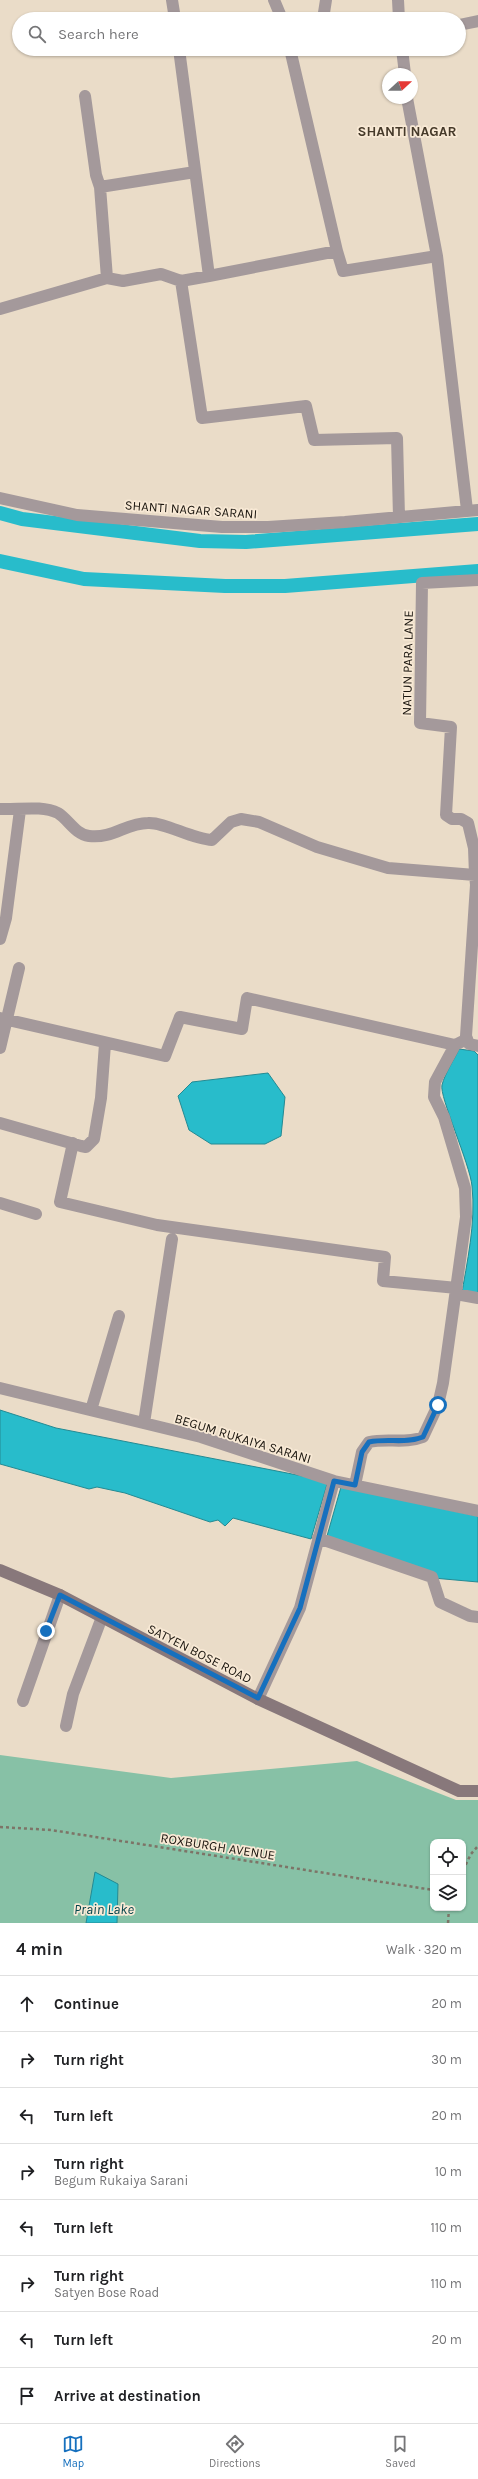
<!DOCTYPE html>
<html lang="en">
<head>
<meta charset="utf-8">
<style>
  body { margin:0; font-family:Karla,sans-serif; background:#f6f6f6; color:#202124 }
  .controls { position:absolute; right:12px; bottom:12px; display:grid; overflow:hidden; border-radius:8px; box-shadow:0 1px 3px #0004 }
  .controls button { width:36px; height:36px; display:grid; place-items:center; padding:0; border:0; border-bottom:1px solid #e0e0e0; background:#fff; color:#202124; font:20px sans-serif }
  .compass { position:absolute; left:382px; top:68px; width:36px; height:36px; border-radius:50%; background:#fff; box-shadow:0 1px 3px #0004; rotate:69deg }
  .stop { position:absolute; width:12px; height:12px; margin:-9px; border:3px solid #1670be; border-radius:50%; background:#fff }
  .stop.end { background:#1670be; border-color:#fff; box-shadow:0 1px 4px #0008 }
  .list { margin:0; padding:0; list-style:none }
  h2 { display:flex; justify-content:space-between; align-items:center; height:52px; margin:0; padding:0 16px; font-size:17px }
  h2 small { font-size:13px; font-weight:400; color:#757577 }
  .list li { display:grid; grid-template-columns:26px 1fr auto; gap:12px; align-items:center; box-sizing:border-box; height:56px; padding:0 16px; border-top:1px solid #e0e0e0 }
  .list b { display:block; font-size:15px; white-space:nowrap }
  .list p { margin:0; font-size:13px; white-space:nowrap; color:#757577 }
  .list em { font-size:13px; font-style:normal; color:#757577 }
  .icon { flex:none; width:22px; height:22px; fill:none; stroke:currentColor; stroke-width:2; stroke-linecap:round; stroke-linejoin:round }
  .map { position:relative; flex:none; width:478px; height:1923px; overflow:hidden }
  .search { position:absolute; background:#fff; box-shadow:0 1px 3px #0004; left:12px; right:12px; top:12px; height:44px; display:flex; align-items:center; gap:10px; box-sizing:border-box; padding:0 14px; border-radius:22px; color:#757577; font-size:15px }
  .sheet { height:500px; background:#fff }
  nav { display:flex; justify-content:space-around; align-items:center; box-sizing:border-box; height:56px; border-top:1px solid #e0e0e0; background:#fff; font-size:11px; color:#757577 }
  nav a { display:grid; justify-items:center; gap:2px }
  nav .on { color:#1670be }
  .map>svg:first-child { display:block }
</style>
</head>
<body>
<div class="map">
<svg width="478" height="1923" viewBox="0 0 478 1923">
  <rect width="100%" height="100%" fill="#eadcc8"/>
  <path fill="#87c1a6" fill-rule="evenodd" d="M0,1755L171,1778L357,1761L456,1800H478V1923H0ZM433,1842H463V1908H433Z"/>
  <path fill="#28bccb" stroke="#248a93" d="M459,1049L474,1051L478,1055V1301L461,1298C467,1262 476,1223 472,1186C470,1164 439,1096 442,1085C445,1073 454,1060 459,1049Z
    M268,1073L285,1097L281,1136L265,1144H211L189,1130L178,1096L192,1082Z
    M0,1410L56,1428L328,1481L311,1539L233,1518L225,1526L218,1520L210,1522L125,1493L97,1487L89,1489L0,1464Z
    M341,1487L478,1516V1582L433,1578L325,1543Z
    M95,1872L118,1884L117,1923H86Z"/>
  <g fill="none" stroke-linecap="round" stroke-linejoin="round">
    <path stroke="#28bccb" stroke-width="14" d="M0,513L22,519L200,541L246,542L478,524
      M0,561L84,579L225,586H285L478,571"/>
    <path stroke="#7d7467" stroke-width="2.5" stroke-dasharray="3 3" stroke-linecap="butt" d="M0,1827L51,1830L433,1890
      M463,1870L471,1854L478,1846
      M448,1923L449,1908"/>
    <path stroke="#a4999b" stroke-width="12" d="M172,0L175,19
      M274,0L282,19
      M398,0L399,19
      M323,19L326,0
      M459,25L478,21
      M179,49L209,276L181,281L202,418L306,406L314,440L397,438L399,517
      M290,49L337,251
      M402,49L405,74
      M85,96L96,175L100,187L107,278
      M407,98L437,256
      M100,187L195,172
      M209,276L337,251L343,271L437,256L467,510
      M0,309L107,278L123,281L161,274L181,281
      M0,498L77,515L222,527H268L345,522L478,510
      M478,580L422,583L420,723L451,727L446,815L452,819H461L468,823L474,848L475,875H478
      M0,809C17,810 42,805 58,813C69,820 75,834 89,836C113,839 126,823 148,823C165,822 191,839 212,840L231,822L241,819L259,822L317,847L388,868L475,875L476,885L466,1036L469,1044L478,1046
      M0,939L6,918L20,810
      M0,1018L165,1056L180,1017L242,1029L247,998L455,1045
      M0,1048L19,968
      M0,1123L81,1146L86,1147L94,1139L101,1098L105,1044
      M73,1143L60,1202L157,1225L385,1257L383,1281L457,1288
      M0,1203L36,1214
      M456,1294L478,1298
      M0,1388L201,1437L334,1481L478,1511
      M91,1410L119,1316
      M144,1423L172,1239
      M355,1485L362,1452L369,1442C388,1438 405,1444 423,1437L438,1405L443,1383L466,1217L465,1188L444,1117L434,1097L435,1082L455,1045L467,1039
      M318,1538L432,1577L440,1602L470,1616L478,1617
      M258,1699L300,1608L334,1481
      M23,1701L60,1595
      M66,1726L73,1694L102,1617"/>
    <path stroke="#88787b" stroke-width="12" d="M0,1570L60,1595L258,1699L459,1791H478"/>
  </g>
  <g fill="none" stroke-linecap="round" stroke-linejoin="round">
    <path stroke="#1670be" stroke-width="5" d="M46,1631L60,1595L258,1698L300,1608L334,1481L355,1485L362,1452L369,1442C388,1438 405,1444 423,1437L438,1405"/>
  </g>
  <g text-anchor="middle" stroke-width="3.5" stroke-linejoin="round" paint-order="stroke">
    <g font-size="13" fill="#1b160f" stroke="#f8e9d5">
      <text transform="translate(191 509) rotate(4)" y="5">SHANTI NAGAR SARANI</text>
      <text transform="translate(407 663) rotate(-89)" y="5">NATUN PARA LANE</text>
      <text transform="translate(243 1438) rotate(17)" y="5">BEGUM RUKAIYA SARANI</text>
      <text transform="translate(200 1653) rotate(27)" y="5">SATYEN BOSE ROAD</text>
      <text transform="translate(218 1846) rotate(9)" y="5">ROXBURGH AVENUE</text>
    </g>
    <g font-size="14" font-weight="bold" fill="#463a2a" stroke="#f8e9d5">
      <text x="407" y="136">SHANTI NAGAR</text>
    </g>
    <g font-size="14" font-style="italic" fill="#04444b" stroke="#f8e9d5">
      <text x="104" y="1914">Prain Lake</text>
    </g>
  </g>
</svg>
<div class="controls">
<button><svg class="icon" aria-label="locate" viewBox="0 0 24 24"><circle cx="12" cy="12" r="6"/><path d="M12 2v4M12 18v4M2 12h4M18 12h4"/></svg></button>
<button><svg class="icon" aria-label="layers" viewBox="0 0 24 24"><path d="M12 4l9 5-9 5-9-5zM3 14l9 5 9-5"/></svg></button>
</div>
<svg class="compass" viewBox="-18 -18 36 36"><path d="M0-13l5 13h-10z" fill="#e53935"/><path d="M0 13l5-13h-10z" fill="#757577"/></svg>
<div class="stop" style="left:438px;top:1405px"></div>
<div class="stop end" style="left:46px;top:1631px"></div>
<div class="search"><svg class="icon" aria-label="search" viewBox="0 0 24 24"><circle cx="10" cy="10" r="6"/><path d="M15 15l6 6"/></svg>Search here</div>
</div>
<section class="sheet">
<h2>4 min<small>Walk · 320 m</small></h2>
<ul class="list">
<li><svg class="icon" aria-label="ahead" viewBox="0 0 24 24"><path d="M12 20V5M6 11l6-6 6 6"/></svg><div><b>Continue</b></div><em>20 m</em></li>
<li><svg class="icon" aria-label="right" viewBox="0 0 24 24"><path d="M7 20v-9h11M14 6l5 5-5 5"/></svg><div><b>Turn right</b></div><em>30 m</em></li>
<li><svg class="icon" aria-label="left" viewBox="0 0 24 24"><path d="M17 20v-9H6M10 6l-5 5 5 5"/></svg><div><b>Turn left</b></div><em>20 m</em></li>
<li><svg class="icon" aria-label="right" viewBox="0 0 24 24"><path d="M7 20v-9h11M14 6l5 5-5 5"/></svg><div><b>Turn right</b><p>Begum Rukaiya Sarani</p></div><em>10 m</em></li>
<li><svg class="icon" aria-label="left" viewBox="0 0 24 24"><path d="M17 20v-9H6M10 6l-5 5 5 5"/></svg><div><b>Turn left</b></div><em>110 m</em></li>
<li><svg class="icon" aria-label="right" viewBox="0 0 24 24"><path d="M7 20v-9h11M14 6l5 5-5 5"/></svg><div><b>Turn right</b><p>Satyen Bose Road</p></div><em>110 m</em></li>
<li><svg class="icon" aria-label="left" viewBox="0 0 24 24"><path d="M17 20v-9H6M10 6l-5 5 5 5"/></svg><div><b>Turn left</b></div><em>20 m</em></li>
<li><svg class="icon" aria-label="arrive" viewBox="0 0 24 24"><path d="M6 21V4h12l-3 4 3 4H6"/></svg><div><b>Arrive at destination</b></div></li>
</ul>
</section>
<nav>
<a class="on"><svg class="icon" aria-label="map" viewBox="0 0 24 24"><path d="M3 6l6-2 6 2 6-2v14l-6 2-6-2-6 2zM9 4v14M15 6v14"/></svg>Map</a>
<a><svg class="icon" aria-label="directions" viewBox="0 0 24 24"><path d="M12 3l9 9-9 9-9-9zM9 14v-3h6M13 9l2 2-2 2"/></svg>Directions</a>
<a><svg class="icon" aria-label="saved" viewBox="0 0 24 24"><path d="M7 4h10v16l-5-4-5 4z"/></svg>Saved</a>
</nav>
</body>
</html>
